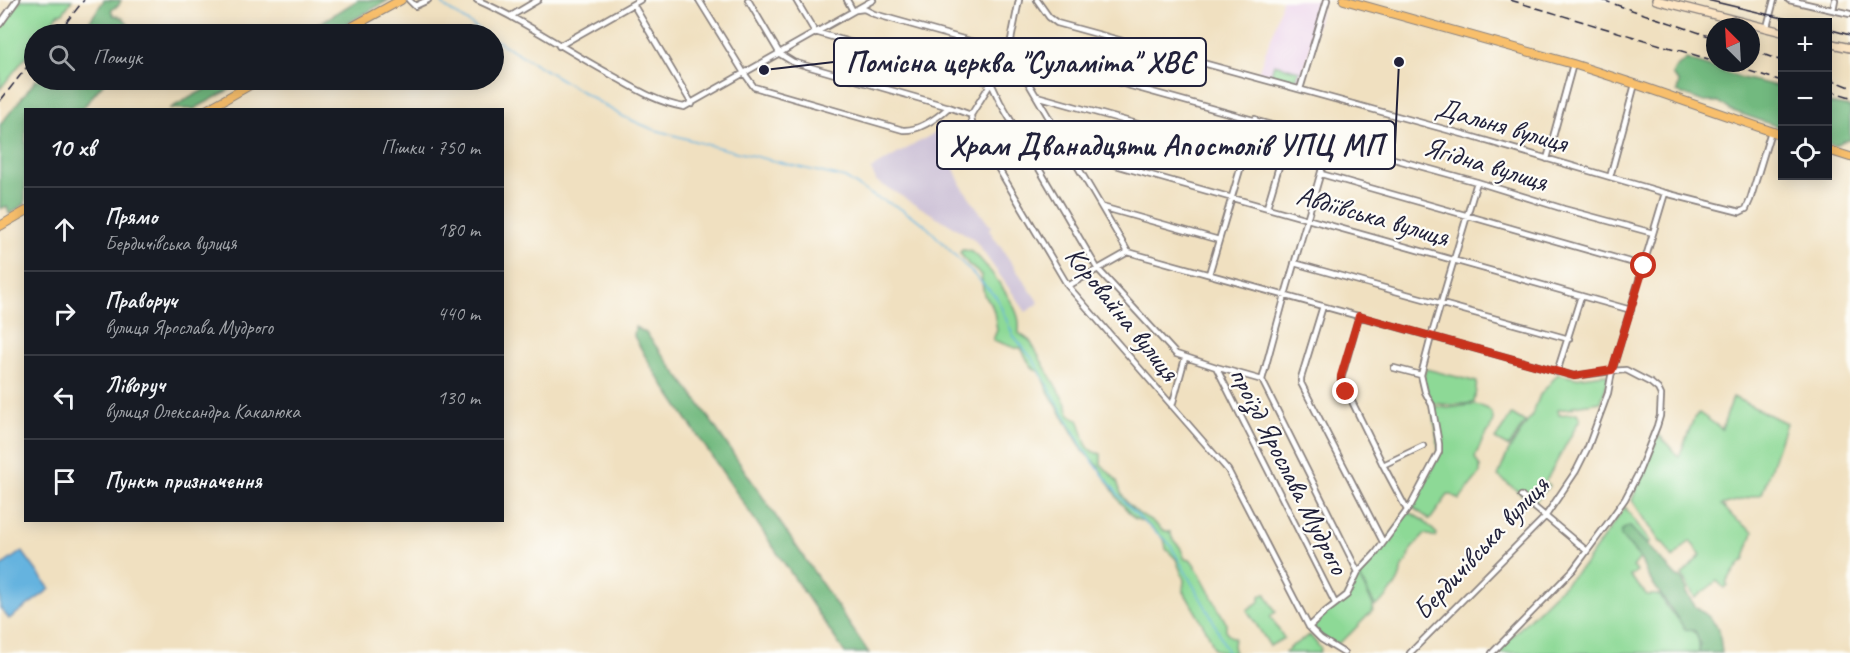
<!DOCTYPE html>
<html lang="uk">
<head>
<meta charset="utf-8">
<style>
  body { margin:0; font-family:Caveat,sans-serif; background:#242831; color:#f1f3f6 }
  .controls { position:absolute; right:18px; top:18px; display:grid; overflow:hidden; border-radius:0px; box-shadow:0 3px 15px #0003 }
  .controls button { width:54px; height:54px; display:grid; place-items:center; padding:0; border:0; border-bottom:2px solid #363941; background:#171b24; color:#f1f3f6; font:30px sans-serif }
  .compass { position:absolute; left:1706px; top:18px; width:54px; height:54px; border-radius:50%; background:#171b24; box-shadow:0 3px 15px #0003; rotate:336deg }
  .stop { position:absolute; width:18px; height:18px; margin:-14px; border:4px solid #c8321e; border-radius:50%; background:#fff }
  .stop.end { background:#c8321e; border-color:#fff; box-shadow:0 2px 6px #0008 }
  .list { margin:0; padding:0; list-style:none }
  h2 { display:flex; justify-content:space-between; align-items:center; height:78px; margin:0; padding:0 24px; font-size:26px }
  h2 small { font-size:20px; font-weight:400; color:#9ea1a6 }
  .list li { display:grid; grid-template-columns:39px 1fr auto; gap:18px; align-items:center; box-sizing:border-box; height:84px; padding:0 24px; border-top:2px solid #363941 }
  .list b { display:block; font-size:22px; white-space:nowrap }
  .list p { margin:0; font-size:20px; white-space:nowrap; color:#9ea1a6 }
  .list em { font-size:20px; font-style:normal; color:#9ea1a6 }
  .icon { flex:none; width:33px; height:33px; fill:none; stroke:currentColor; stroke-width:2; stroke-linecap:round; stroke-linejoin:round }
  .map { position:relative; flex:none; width:1850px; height:653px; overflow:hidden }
  .search { position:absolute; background:#171b24; box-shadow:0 3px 15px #0003; left:24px; top:24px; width:480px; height:66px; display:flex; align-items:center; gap:15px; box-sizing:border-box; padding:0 21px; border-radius:33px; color:#9ea1a6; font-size:22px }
  .panel { position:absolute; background:#171b24; box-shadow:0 3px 15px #0003; left:24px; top:108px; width:480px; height:414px; border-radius:0px }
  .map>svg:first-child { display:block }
</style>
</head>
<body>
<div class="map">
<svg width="1850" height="653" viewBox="0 0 1850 653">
  <rect width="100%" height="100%" fill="#fdfcf7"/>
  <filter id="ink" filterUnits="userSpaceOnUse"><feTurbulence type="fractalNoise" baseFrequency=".0167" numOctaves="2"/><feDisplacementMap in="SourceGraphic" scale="12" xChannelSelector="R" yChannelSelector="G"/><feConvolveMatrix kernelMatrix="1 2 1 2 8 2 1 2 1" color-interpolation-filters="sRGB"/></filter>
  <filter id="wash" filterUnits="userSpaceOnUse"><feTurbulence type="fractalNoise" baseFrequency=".008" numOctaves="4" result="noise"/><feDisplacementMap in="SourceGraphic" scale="24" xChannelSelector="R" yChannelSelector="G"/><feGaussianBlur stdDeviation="1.35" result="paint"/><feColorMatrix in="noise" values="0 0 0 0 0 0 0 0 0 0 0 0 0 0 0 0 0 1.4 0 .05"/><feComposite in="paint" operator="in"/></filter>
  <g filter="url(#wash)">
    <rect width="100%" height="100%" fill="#f0e0c0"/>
    <path fill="#ebd1ec" d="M1282,0H1324L1300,84L1258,72L1274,30Z"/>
    <path fill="#cbbfd6" d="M938,131L961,185L987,222L991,226L989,230L1039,303L1026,312L974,239L876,181L871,169Z"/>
    <path fill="#8dd996" stroke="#587e68" stroke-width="1.5" d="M21,0H72L63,13L58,14L43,34H34V47L0,89V27Z
      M1274,64L1299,71L1295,82L1271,74Z
      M962,250C967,250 972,251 976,255C987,265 1012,299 1017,314C1020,321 1019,326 1019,333L1030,341L1067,406C1068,414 1070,417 1078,420C1086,435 1081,451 1101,454V464L1117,481L1121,493L1127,503L1139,514L1151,520L1162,530L1170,532L1173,540L1180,547L1185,559L1191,560L1194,564L1226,623C1225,631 1227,635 1234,638L1233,646L1235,653H1223L1214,649L1209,635L1183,590L1184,580L1176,559L1166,549L1165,542L1160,535L1144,522L1134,518L1120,502L1098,466L1084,452L1048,391L1040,372C1028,368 1027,357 1021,348H1015L993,340L997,330L994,312L991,303L984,295L981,275L969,265L960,253Z
      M1426,369L1477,382L1474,403L1451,405L1432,403C1427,392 1421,381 1426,369Z
      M1558,374L1575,378L1604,374L1608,376V380L1601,402L1573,406V408L1558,410L1559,415L1577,413L1580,419L1545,483L1550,486L1533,503L1498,476L1508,452L1533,413L1540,395Z
      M1733,397L1786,423L1762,494L1722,505L1734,518L1753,532L1744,561H1742L1726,582L1728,585L1724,588L1717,581L1695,598L1682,575L1701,555L1690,541L1673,558L1663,543L1660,542L1632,500L1659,435L1679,457L1694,418L1699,413L1722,429Z
      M1469,405C1492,405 1500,416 1486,435C1481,441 1478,451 1475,458L1480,467V473L1459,500L1452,495H1448L1430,520L1412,506L1439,455L1433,406L1448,408Z
      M1512,414L1525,422L1509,447L1495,439Z
      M1625,507L1650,542L1647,545L1629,526L1621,536L1640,558L1633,567L1637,571L1630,576L1647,595H1660C1664,601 1668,610 1674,615C1689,628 1701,630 1699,653H1495L1585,564Z
      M1408,511L1424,521L1437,534L1436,537L1425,534C1421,540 1414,544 1411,550C1408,557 1407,563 1401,569C1402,581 1385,601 1375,606L1359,575L1376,555Z
      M1358,575L1373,605V610L1349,635L1336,645C1326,642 1320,636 1314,629V626L1325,613L1343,601Z
      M1265,593L1276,612L1270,616L1284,638L1270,646L1247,610L1260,601V596Z
      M1310,635L1321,649L1319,653H1285L1290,647Z"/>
    <path fill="#72b97f" stroke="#4a6e5d" stroke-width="1.5" d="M104,0H121L119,5L111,10L114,16C126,16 128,25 133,34H75L88,24Z
      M358,0H389L328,34H302Z
      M1686,59L1742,78L1782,87V128L1730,110L1719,102H1704L1677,92L1679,82L1672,75L1675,69Z
      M36,80H106L82,109L26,110L25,204L9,214L7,206L0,209V125Z
      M222,80H247L194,109H169Z
      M1828,103L1850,107V140L1843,141L1835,146L1828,144Z
      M635,327L646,333L696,399L869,653H845L652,368L634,336Z
      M1629,526L1677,577L1681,578L1687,589L1686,593L1695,606L1709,617L1719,629L1722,653H1699L1700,644L1695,631L1685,629L1647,575L1640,558L1621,536L1622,530Z"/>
    <path fill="#65b3df" stroke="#446a8d" stroke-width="1.5" d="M22,551L50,589L9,619L0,608V567Z"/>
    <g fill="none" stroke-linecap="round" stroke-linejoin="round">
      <path stroke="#65b3df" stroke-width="1.5" d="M440,0L445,7L486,34
        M494,39L622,116L652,129L712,146L845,178L875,197L896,206L923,223L997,298L1013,335L1034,361L1084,450L1124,502L1144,522L1169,543L1213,620L1228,653"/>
    </g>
  </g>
  <g filter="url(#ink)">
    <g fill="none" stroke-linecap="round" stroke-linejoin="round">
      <g stroke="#89817e" stroke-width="8">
        <path id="minor" d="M409,0L415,6L428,0
          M477,0C523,20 564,49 608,73C633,87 655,102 684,107L873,0
          M699,0L744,73L754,87L903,130C920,131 937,118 949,107
          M748,0L780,54L793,62L949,107L971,115L972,124L1068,286L1228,470L1309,627L1321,639L1344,653
          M796,0L815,32L991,83L1000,102L1097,268L1176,354L1216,367L1335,603
          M847,0L853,11
          M1037,0L1049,17L1057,23L1466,135L1665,193L1740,212L1746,209L1750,200L1771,131
          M1789,0L1850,14
          M633,4L692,104
          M856,10L864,9L874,14L1002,50H1009L1019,55L1477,182L1564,209L1653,233
          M1833,10L1835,0
          M511,16L538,0
          M0,24L17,0
          M1767,27L1774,0
          M559,46L640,0
          M1009,50L1128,252L1574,376L1612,371L1626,370L1651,383L1658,389L1661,395L1660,416L1657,426L1638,474L1625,499L1607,524L1573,570L1492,653
          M1300,89L1327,0
          M1037,96L1245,154
          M971,115L991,83L1003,55L1009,50L1019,0
          M1330,141L1285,295L1262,380L1358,572
          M1069,152L1631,310
          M1547,159L1573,64
          M1321,174L1644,266
          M1610,177L1635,84
          M1102,207L1219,240
          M1267,207L1290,129
          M1294,263L1569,339
          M1209,274L1255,119
          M1068,286L1128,252
          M1323,306L1301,378V383L1383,542
          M1359,316L1341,379L1383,465L1407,510
          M1216,367L1262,380
          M1394,368L1421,375
          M1557,372L1581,296
          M1172,406L1185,358
          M1383,465L1423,446
          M1521,496L1587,551
          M1309,627L1325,612L1347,595L1358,572L1375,554L1411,505L1439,452V444L1432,405L1425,392L1421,375L1431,337L1477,182
          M1410,653L1545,517L1576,471L1588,447L1608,393L1612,371L1665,193"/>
      </g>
      <g stroke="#89817e" stroke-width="10">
        <path id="secondary" d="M1656,0L1782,32
          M1828,43L1850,48"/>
      </g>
      <g stroke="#89817e" stroke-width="10">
        <path id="primary" d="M1344,0L1573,64L1635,84L1782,135
          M339,34L401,0
          M206,110L259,80
          M1828,150L1850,157
          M0,226L26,211"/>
      </g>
      <use href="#minor" stroke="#fff" stroke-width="4.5"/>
      <use href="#secondary" stroke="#fce5c4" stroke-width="7"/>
      <use href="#primary" stroke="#f8bf6c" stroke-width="8"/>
      <path stroke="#22223b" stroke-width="1.5" d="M1707,0L1800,22
        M1828,29L1850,35"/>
      <path stroke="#22223b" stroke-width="1.5" stroke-dasharray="9 4.5" stroke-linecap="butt" d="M1510,0L1715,61
        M1602,0L1715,38
        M57,34L84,0
        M1751,50L1782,61
        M1723,63L1782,81
        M1828,78L1850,87
        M1828,90L1850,97
        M0,101L34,58"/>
    </g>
  </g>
  <g fill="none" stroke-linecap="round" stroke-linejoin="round" filter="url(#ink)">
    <path stroke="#c8321e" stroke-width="8" d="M1346,392L1341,383V376L1359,316L1574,376L1612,370L1644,266"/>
  </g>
  <g text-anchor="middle" stroke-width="4.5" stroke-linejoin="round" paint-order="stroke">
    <g font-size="28" fill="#22223b" stroke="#fdfcf7">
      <text transform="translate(1502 124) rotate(16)" y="10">Дальня вулиця</text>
      <text transform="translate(1486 163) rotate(17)" y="10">Ягідна вулиця</text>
      <text transform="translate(1373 215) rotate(16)" y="10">Авдіївська вулиця</text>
      <text transform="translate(1123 313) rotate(51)" y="10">Коровайна вулиця</text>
      <text transform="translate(1290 470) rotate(63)" y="10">проїзд Ярослава Мудрого</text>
      <text transform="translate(1480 547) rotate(-47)" y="10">Бердичівська вулиця</text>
    </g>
  </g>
  <path fill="none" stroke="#22223b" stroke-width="2" d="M764 70L834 62M1399 62L1395 145"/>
  <g fill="#22223b" stroke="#fdfcf7" stroke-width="2">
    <circle cx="764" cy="70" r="6"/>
    <circle cx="1399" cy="62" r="6"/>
  </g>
  <g fill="#fdfcf7" stroke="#22223b" stroke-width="2">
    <rect x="834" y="38" width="372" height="48" rx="6"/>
    <rect x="937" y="121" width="458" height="48" rx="6"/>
  </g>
  <g font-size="30" text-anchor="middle" font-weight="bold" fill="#22223b">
    <text x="1020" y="72">Помісна церква "Суламіта" ХВЄ</text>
    <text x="1166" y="155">Храм Дванадцяти Апостолів УПЦ МП</text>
  </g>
</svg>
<div class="controls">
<button>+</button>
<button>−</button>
<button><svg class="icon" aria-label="locate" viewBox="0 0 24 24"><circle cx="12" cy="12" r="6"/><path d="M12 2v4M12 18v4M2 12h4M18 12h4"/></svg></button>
</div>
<svg class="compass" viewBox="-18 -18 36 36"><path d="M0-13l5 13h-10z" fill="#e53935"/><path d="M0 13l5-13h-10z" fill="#9ea1a6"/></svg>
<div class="stop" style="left:1644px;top:266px"></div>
<div class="stop end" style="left:1346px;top:392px"></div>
<div class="search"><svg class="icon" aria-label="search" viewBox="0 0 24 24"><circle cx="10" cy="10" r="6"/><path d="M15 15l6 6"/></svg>Пошук</div>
<section class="panel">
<h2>10 хв<small>Пішки · 750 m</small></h2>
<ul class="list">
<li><svg class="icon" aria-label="ahead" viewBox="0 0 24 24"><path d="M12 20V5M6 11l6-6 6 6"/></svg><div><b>Прямо</b><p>Бердичівська вулиця</p></div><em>180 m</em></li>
<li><svg class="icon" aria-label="right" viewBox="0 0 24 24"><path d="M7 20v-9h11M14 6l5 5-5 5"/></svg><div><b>Праворуч</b><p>вулиця Ярослава Мудрого</p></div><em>440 m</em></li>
<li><svg class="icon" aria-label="left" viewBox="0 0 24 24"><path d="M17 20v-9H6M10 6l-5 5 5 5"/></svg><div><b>Ліворуч</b><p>вулиця Олександра Какалюка</p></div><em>130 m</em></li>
<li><svg class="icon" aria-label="arrive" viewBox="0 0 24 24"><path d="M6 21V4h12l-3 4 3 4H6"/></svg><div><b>Пункт призначення</b></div></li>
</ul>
</section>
</div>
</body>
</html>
